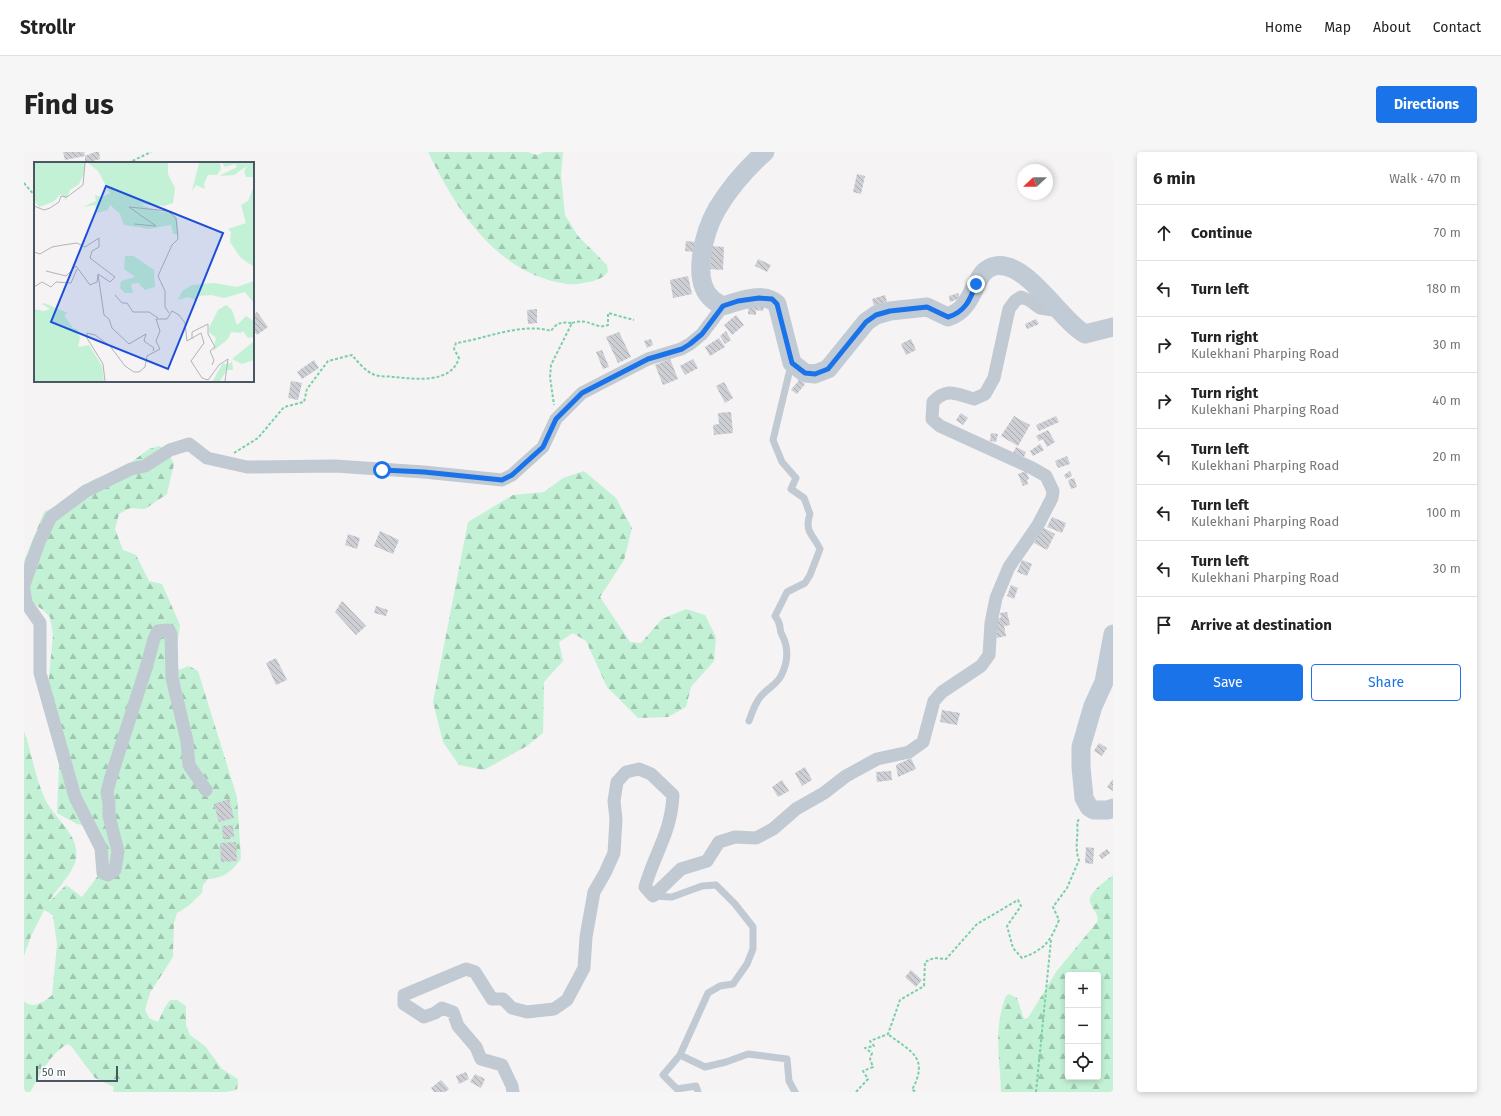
<!DOCTYPE html>
<html lang="en">
<head>
<meta charset="utf-8">
<style>
  body { margin:0; font-family:"Fira Sans",sans-serif; background:#f6f6f6; color:#222 }
  .controls { position:absolute; right:12px; bottom:12px; display:grid; overflow:hidden; border-radius:4px; box-shadow:0 2px 6px #0003 }
  .controls button { width:36px; height:36px; display:grid; place-items:center; padding:0; border:0; border-bottom:1px solid #e0e0e0; background:#fff; color:#222; font:20px sans-serif }
  .compass { position:absolute; left:993px; top:12px; width:36px; height:36px; border-radius:50%; background:#fff; box-shadow:0 2px 6px #0003; rotate:248deg }
  .scale { position:absolute; left:12px; bottom:10px; width:82px; box-sizing:border-box; padding-left:4px; border:2px solid #4a5661; border-top:0; font-size:11px; line-height:14px; white-space:nowrap; color:#4a5661; -webkit-text-stroke:3px #fff; paint-order:stroke }
  .stop { position:absolute; width:12px; height:12px; margin:-9px; border:3px solid #1a73e8; border-radius:50%; background:#fff }
  .stop.end { background:#1a73e8; border-color:#fff; box-shadow:0 1px 4px #0008 }
  .list { margin:0; padding:0; list-style:none }
  h2 { display:flex; justify-content:space-between; align-items:center; height:52px; margin:0; padding:0 16px; font-size:17px }
  h2 small { font-size:13px; font-weight:400; color:#767676 }
  .list li { display:grid; grid-template-columns:26px 1fr auto; gap:12px; align-items:center; box-sizing:border-box; height:56px; padding:0 16px; border-top:1px solid #e0e0e0 }
  .list b { display:block; font-size:15px; white-space:nowrap }
  .list p { margin:0; font-size:13px; white-space:nowrap; color:#767676 }
  .list em { font-size:13px; font-style:normal; color:#767676 }
  .actions { display:flex; gap:8px; padding:12px 16px }
  .actions a { flex:1; padding:9px 0; border:1px solid #1a73e8; border-radius:4px; text-align:center; font-size:14px; color:#1a73e8 }
  .actions .main { background:#1a73e8; color:#fff }
  .icon { flex:none; width:22px; height:22px; fill:none; stroke:currentColor; stroke-width:2; stroke-linecap:round; stroke-linejoin:round }
  .map { position:relative; flex:none; width:1089px; height:940px; overflow:hidden; border-radius:4px }
  header { display:flex; align-items:center; gap:24px; box-sizing:border-box; height:56px; padding:0 20px; background:#fff; border-bottom:1px solid #e0e0e0 }
  header strong { font-size:19px }
  nav { display:flex; gap:22px; margin-inline-start:auto; font-size:14px }
  .intro { display:flex; align-items:center; justify-content:space-between; box-sizing:border-box; height:96px; padding:0 24px }
  h1 { margin:0; font-size:28px }
  .button { padding:10px 18px; border-radius:4px; background:#1a73e8; color:#fff; font-size:14px; font-weight:700 }
  main { display:flex; gap:24px; padding:0 24px }
  aside { flex:1; background:#fff; border-radius:4px; box-shadow:0 2px 6px #0003 }
  .map>svg:first-child { display:block }
</style>
</head>
<body>
<header>
<strong>Strollr</strong>
<nav><a>Home</a><a>Map</a><a>About</a><a>Contact</a></nav>
</header>
<div class="intro"><h1>Find us</h1><a class="button">Directions</a></div>
<main>
<div class="map">
<svg width="1089" height="940" viewBox="0 0 1089 940">
  <defs>
    <pattern id="forest-firs" width="22" height="20" patternUnits="userSpaceOnUse"><rect width="22" height="20" fill="#c3f1d5"/><path d="M5 1l3.5 6h-7zM16 11l3.5 6h-7z" fill="#a0c6b0"/></pattern>
    <pattern id="building-back-hatch" width="6" height="6" patternUnits="userSpaceOnUse"><rect width="6" height="6" fill="#cdcfd5"/><path d="M-1 5l2 2M0 0l6 6M5-1l2 2" fill="none" stroke="#a8abb0"/></pattern>
  </defs>
  <rect width="100%" height="100%" fill="#f5f3f3"/>
  <path fill="url(#forest-firs)" fill-rule="evenodd" d="M404,0H504L513,3L520,0H539L537,23L541,63L554,84L583,113L584,120C577,129 564,130 554,132C543,133 531,130 521,127C464,108 429,51 404,0Z
    M135,294L143,298L150,312L143,342L121,357L106,356L95,362L91,377L99,398L112,403L125,429L138,432L156,473L151,509L155,518L165,514L174,519L213,645L217,707C207,720 200,726 184,727L179,733L178,741C168,750 165,755 153,761L150,771L149,805L126,841L121,858L125,866L134,870L141,855L146,848H153L162,854V873L166,883L181,894L198,917L214,927L213,938L202,940H89L90,935L71,926L47,894L43,892C25,903 16,923 6,940H0V849C9,858 20,850 28,843L33,793L29,763L20,758L7,784L0,804V579C8,601 11,626 21,647C30,666 56,683 52,706C49,723 33,735 25,750L42,733L58,745L73,725L83,699L71,676L53,672L33,661L35,613L22,556L29,483L26,465L20,459L0,444V409L20,360L39,350L56,335L71,327L87,325L125,297Z
    M560,319L592,346L608,376L600,408L576,445L606,490L617,491L638,467L662,457L681,463L692,485L690,509L667,535L662,555L644,565L614,566L583,535L562,489L549,481L535,490L539,509L520,530L519,581L503,594L460,618L435,613L419,590L409,550L444,370L489,343L520,340L539,326Z
    M1089,723V940H977C976,907 969,876 982,844L985,842L993,846L1000,867L1004,866L1032,820L1073,770C1077,761 1064,755 1066,746C1069,737 1082,729 1089,723ZM1044,823H1074V925H1044Z"/>
  <path fill="url(#building-back-hatch)" d="M39,0H60L61,4L41,8Z
    M71,0H75L76,7L61,11V4Z
    M833,22L841,24L837,42L829,40Z
    M662,89L671,90L670,100L661,99Z
    M687,94L700,95L699,118L686,117Z
    M734,107L747,113L743,120L731,114Z
    M664,124L668,142L649,146L646,128Z
    M934,141L936,146L926,150L925,144Z
    M861,143L863,150L850,154L848,147Z
    M725,151L740,153L739,159L732,158V163L724,162Z
    M513,157V171L504,172L503,158Z
    M233,160L244,175L233,183L229,178V163Z
    M712,163L720,173L708,183L700,173Z
    M1012,167L1015,172L1003,177L1001,172Z
    M702,179L707,188L701,192L696,184Z
    M595,180L607,205L594,211L582,185Z
    M695,186L701,195L686,204L681,195Z
    M627,187L629,193L623,196L620,189Z
    M887,187L892,198L882,203L877,192Z
    M578,198L585,215L579,217L572,200Z
    M646,207L654,227L639,233L631,213Z
    M669,207L674,216L661,223L656,214Z
    M290,208L295,216L278,227L273,220Z
    M775,228L781,232L773,242L767,238Z
    M267,229L278,231L274,248L264,246Z
    M700,230L709,246L701,251L692,234Z
    M707,260L709,281L690,283L689,273L695,272L694,261Z
    M937,261L944,266L939,273L932,268Z
    M990,264L1006,273L994,294L977,284Z
    M1032,264L1035,270L1015,279L1012,273Z
    M1024,278L1031,290L1023,295L1019,287L1015,289L1012,284Z
    M967,281L974,282L972,290L966,289Z
    M1016,292L1020,298L1009,304L1006,299Z
    M992,295L1002,300L1000,305L989,301Z
    M1043,304L1046,312L1034,316L1031,309Z
    M1002,319L1005,327L1003,328L1004,332L999,334L994,322Z
    M1046,319L1048,324L1042,327L1040,323Z
    M1050,326L1053,335L1047,337L1044,328Z
    M1028,365L1042,371L1038,381L1023,375Z
    M1018,375L1031,382L1023,398L1010,391Z
    M356,379L375,388L369,402L350,394Z
    M324,382L336,386L333,397L321,393Z
    M998,408L1008,412L1003,424L993,420Z
    M987,433L994,436L990,447L983,444Z
    M318,449L342,474L332,483L311,460Z
    M352,454L364,458L362,464L350,461Z
    M983,460L986,473L980,474L982,484L973,486L971,467L977,466L976,461Z
    M252,506L263,528L252,533L242,511Z
    M918,558L936,561L933,573L916,570Z
    M1075,591L1083,596L1078,604L1070,599Z
    M887,606L892,617L874,625L872,613Z
    M781,615L788,628L778,634L771,621Z
    M867,619L868,628L853,630L852,620Z
    M1089,627V639L1083,635Z
    M758,628L765,639L754,645L748,635Z
    M205,647L210,666L195,670L190,652Z
    M209,673L210,685L199,686L198,674Z
    M212,690L213,709L197,710L196,691Z
    M1062,695L1070,696L1069,712L1061,711Z
    M1083,697L1086,701L1078,707L1075,703Z
    M887,818L898,828L892,835L881,825Z
    M442,920L445,927L435,932L432,924Z
    M451,922L461,927L457,936L446,930Z
    M417,928L425,937L421,940H410L407,936Z"/>
  <g fill="none" stroke-linecap="round" stroke-linejoin="round">
    <path stroke="#7ad0a6" stroke-width="2" stroke-dasharray="3 2" stroke-linecap="butt" d="M104,11L127,0
      M0,31L11,44
      M548,171C566,165 570,178 584,173V161L610,168
      M210,301L234,286L260,255L280,250L283,237L304,209L328,203C334,210 342,220 351,223C357,225 364,224 370,225C392,227 427,232 435,206L430,197L432,191C462,187 497,170 527,179C533,170 538,170 548,171L527,213L526,225L530,253
      M865,883C888,900 905,906 888,938L893,940
      M832,940L844,927L839,919L849,915L846,907L848,901L841,896L850,894L846,889L864,882L876,848L900,834L901,810L910,806L922,807L953,772L994,748L997,754L983,774L989,796L998,806C1021,797 1026,790 1035,768L1029,755L1043,736L1055,708C1050,695 1055,683 1053,670L1056,666
      M1012,940L1027,788"/>
    <path stroke="#c1cad2" stroke-width="7" d="M725,569C728,560 731,551 737,544C743,537 753,532 757,524C764,510 765,496 758,483C754,476 759,474 751,464L763,440L781,431L786,423L796,397C789,382 780,380 786,362L780,346L767,337L772,326L758,310L749,288L767,213
      M629,744L648,745L678,734L692,733L711,752L729,775V797L723,812L709,832L696,834L684,841L656,903L639,923L653,937L672,934L674,940
      M656,903L681,915L702,910L724,902L763,907L765,929L771,940"/>
    <path stroke="#c1cad2" stroke-width="13" d="M0,433L15,390L27,365L62,339L107,317L121,314L146,298L165,292L183,306L223,315L311,314L400,320L478,328L488,323L519,295L532,267L558,241L624,207L657,197L666,192L678,182L699,154
      M0,438L2,451L16,471V521L51,645L77,696L79,721L84,723L91,718L94,699L85,664V651L83,640L87,625L122,516L130,487L134,479L144,478L147,482L148,526L163,589L165,613L182,638
      M489,940L488,934L478,913L457,907L452,895L434,874L429,860L418,856L411,861L400,865L380,852V843L442,817L451,820L468,847H479L488,856L503,860L530,857L543,848L560,816L562,785L570,740L581,721L590,701L592,667L590,649L593,630L602,620L615,617L627,622L649,643C647,682 631,700 621,735L629,744L657,717L683,709L695,690L711,685L732,686L749,677L772,657L800,641L822,624L853,607L885,600L899,590L910,549L918,540L957,514L965,503L967,471L972,446L985,415L1014,373L1028,346L1029,339L1022,324L1008,316L916,274L908,267L909,250C923,235 932,242 950,247L961,242L970,226L985,157L991,149L997,145L1005,148L1016,156L1036,159"/>
    <path stroke="#c1cbd6" stroke-width="19" d="M741,0C723,16 705,37 693,57C681,78 666,128 688,147C691,150 695,152 699,154C715,149 740,139 753,152L768,211L781,221L791,222L804,217L842,170L852,163L866,159L903,155L924,165C954,155 948,118 971,114C1003,108 1036,168 1061,182L1089,175
      M1089,482L1080,530L1069,554L1057,595V615L1060,646L1065,655L1070,658H1084L1089,656"/>
  </g>
  <g fill="none" stroke-linecap="round" stroke-linejoin="round">
    <path stroke="#1a73e8" stroke-width="5" d="M358,318L400,320L478,328L488,323L519,295L532,267L558,241L624,207L658,197L666,192L678,182L699,154L714,149L735,146L748,147L753,152L768,211L781,221L791,222L804,217L842,170L852,163L866,159L903,155L924,165C941,160 946,148 952,132"/>
  </g>
  <g transform="translate(10 10)">
    <rect width="220" height="220" fill="#f5f3f3"/>
    <path d="M0,1H51L50,12L45,22L36,28L32,38L27,32L19,40L5,45L0,38ZM54,1H134V12L141,26L139,41L130,44L105,42L127,50L136,49L143,56L145,73L139,72L137,63L115,67L90,63L86,52L76,43L74,48L63,51L61,43L49,45L62,39L61,33L68,35L76,31L64,9ZM165,1H186L187,7L183,13H174L170,22L171,27L162,23L158,29ZM188,1H220V15H212L210,9L213,4L200,13L185,14L203,5L201,2L191,5ZM220,24V105L206,95L196,80L197,70L194,67L212,61L207,43L214,39ZM91,94H100L120,108L121,125L111,128L104,121L97,122L99,131H91L86,126L87,119L101,115L90,107ZM220,119L219,140L211,130L190,136L177,133L164,134L163,139L154,135L144,138L148,129L158,123L180,121L203,125ZM10,141L34,151L30,153L39,166L43,167L46,176L44,185L55,183L68,204L70,219H0V147L10,149L16,147L8,142ZM192,143L198,148L203,163L212,154L220,159V175L214,176L209,169L207,171L197,170L194,177L179,189L182,176L175,170V166L184,148ZM220,179V198L208,202L198,197ZM198,198L199,208H193L186,219H179L188,202L197,201Z" fill="#c3f1d5"/>
    <path fill="none" stroke="#b1b4b9" stroke-width="1" d="M0,44L10,48L16,46L25,40L27,34L33,35L49,23L51,1M100,62L122,64L95,45L134,49L142,56L144,77L138,83L124,114L131,129V145L135,151M0,90L6,92L18,85L29,83L43,81L51,85L65,76V85L58,89L56,96L81,115L76,120L64,112L70,153L75,157L78,166L95,182L112,172L110,179L120,186L119,189M12,109L32,114L42,104L56,123L63,120L64,113M0,125L8,120L17,125L22,120L37,121L43,107M81,133L88,141H93L99,150H115L124,156M158,177V170L174,162V172L181,185L176,189L180,198L178,203M71,219L69,202L53,176V171L61,173L76,184L91,204L100,210H105L111,205L113,194L126,187L122,179L126,169L122,157H133L138,149L145,153L151,161L153,179L167,171L170,181L157,199L168,216L174,218L185,203L194,197L191,219"/>
    <path fill="#1d4ed8" fill-opacity="0.15" stroke="#1d4ed8" stroke-width="2" d="M72,24L189,71L134,207L17,160Z"/>
    <rect width="220" height="220" fill="none" stroke="#4a5661" stroke-width="2"/>
  </g>
</svg>
<div class="controls">
<button>+</button>
<button>−</button>
<button><svg class="icon" aria-label="locate" viewBox="0 0 24 24"><circle cx="12" cy="12" r="6"/><path d="M12 2v4M12 18v4M2 12h4M18 12h4"/></svg></button>
</div>
<svg class="compass" viewBox="-18 -18 36 36"><path d="M0-13l5 13h-10z" fill="#e53935"/><path d="M0 13l5-13h-10z" fill="#767676"/></svg>
<div class="scale">50 m</div>
<div class="stop" style="left:358px;top:318px"></div>
<div class="stop end" style="left:952px;top:132px"></div>
</div>
<aside>
<h2>6 min<small>Walk · 470 m</small></h2>
<ul class="list">
<li><svg class="icon" aria-label="ahead" viewBox="0 0 24 24"><path d="M12 20V5M6 11l6-6 6 6"/></svg><div><b>Continue</b></div><em>70 m</em></li>
<li><svg class="icon" aria-label="left" viewBox="0 0 24 24"><path d="M17 20v-9H6M10 6l-5 5 5 5"/></svg><div><b>Turn left</b></div><em>180 m</em></li>
<li><svg class="icon" aria-label="right" viewBox="0 0 24 24"><path d="M7 20v-9h11M14 6l5 5-5 5"/></svg><div><b>Turn right</b><p>Kulekhani Pharping Road</p></div><em>30 m</em></li>
<li><svg class="icon" aria-label="right" viewBox="0 0 24 24"><path d="M7 20v-9h11M14 6l5 5-5 5"/></svg><div><b>Turn right</b><p>Kulekhani Pharping Road</p></div><em>40 m</em></li>
<li><svg class="icon" aria-label="left" viewBox="0 0 24 24"><path d="M17 20v-9H6M10 6l-5 5 5 5"/></svg><div><b>Turn left</b><p>Kulekhani Pharping Road</p></div><em>20 m</em></li>
<li><svg class="icon" aria-label="left" viewBox="0 0 24 24"><path d="M17 20v-9H6M10 6l-5 5 5 5"/></svg><div><b>Turn left</b><p>Kulekhani Pharping Road</p></div><em>100 m</em></li>
<li><svg class="icon" aria-label="left" viewBox="0 0 24 24"><path d="M17 20v-9H6M10 6l-5 5 5 5"/></svg><div><b>Turn left</b><p>Kulekhani Pharping Road</p></div><em>30 m</em></li>
<li><svg class="icon" aria-label="arrive" viewBox="0 0 24 24"><path d="M6 21V4h12l-3 4 3 4H6"/></svg><div><b>Arrive at destination</b></div></li>
</ul>
<div class="actions"><a class="main">Save</a><a>Share</a></div>
</aside>
</main>
</body>
</html>
